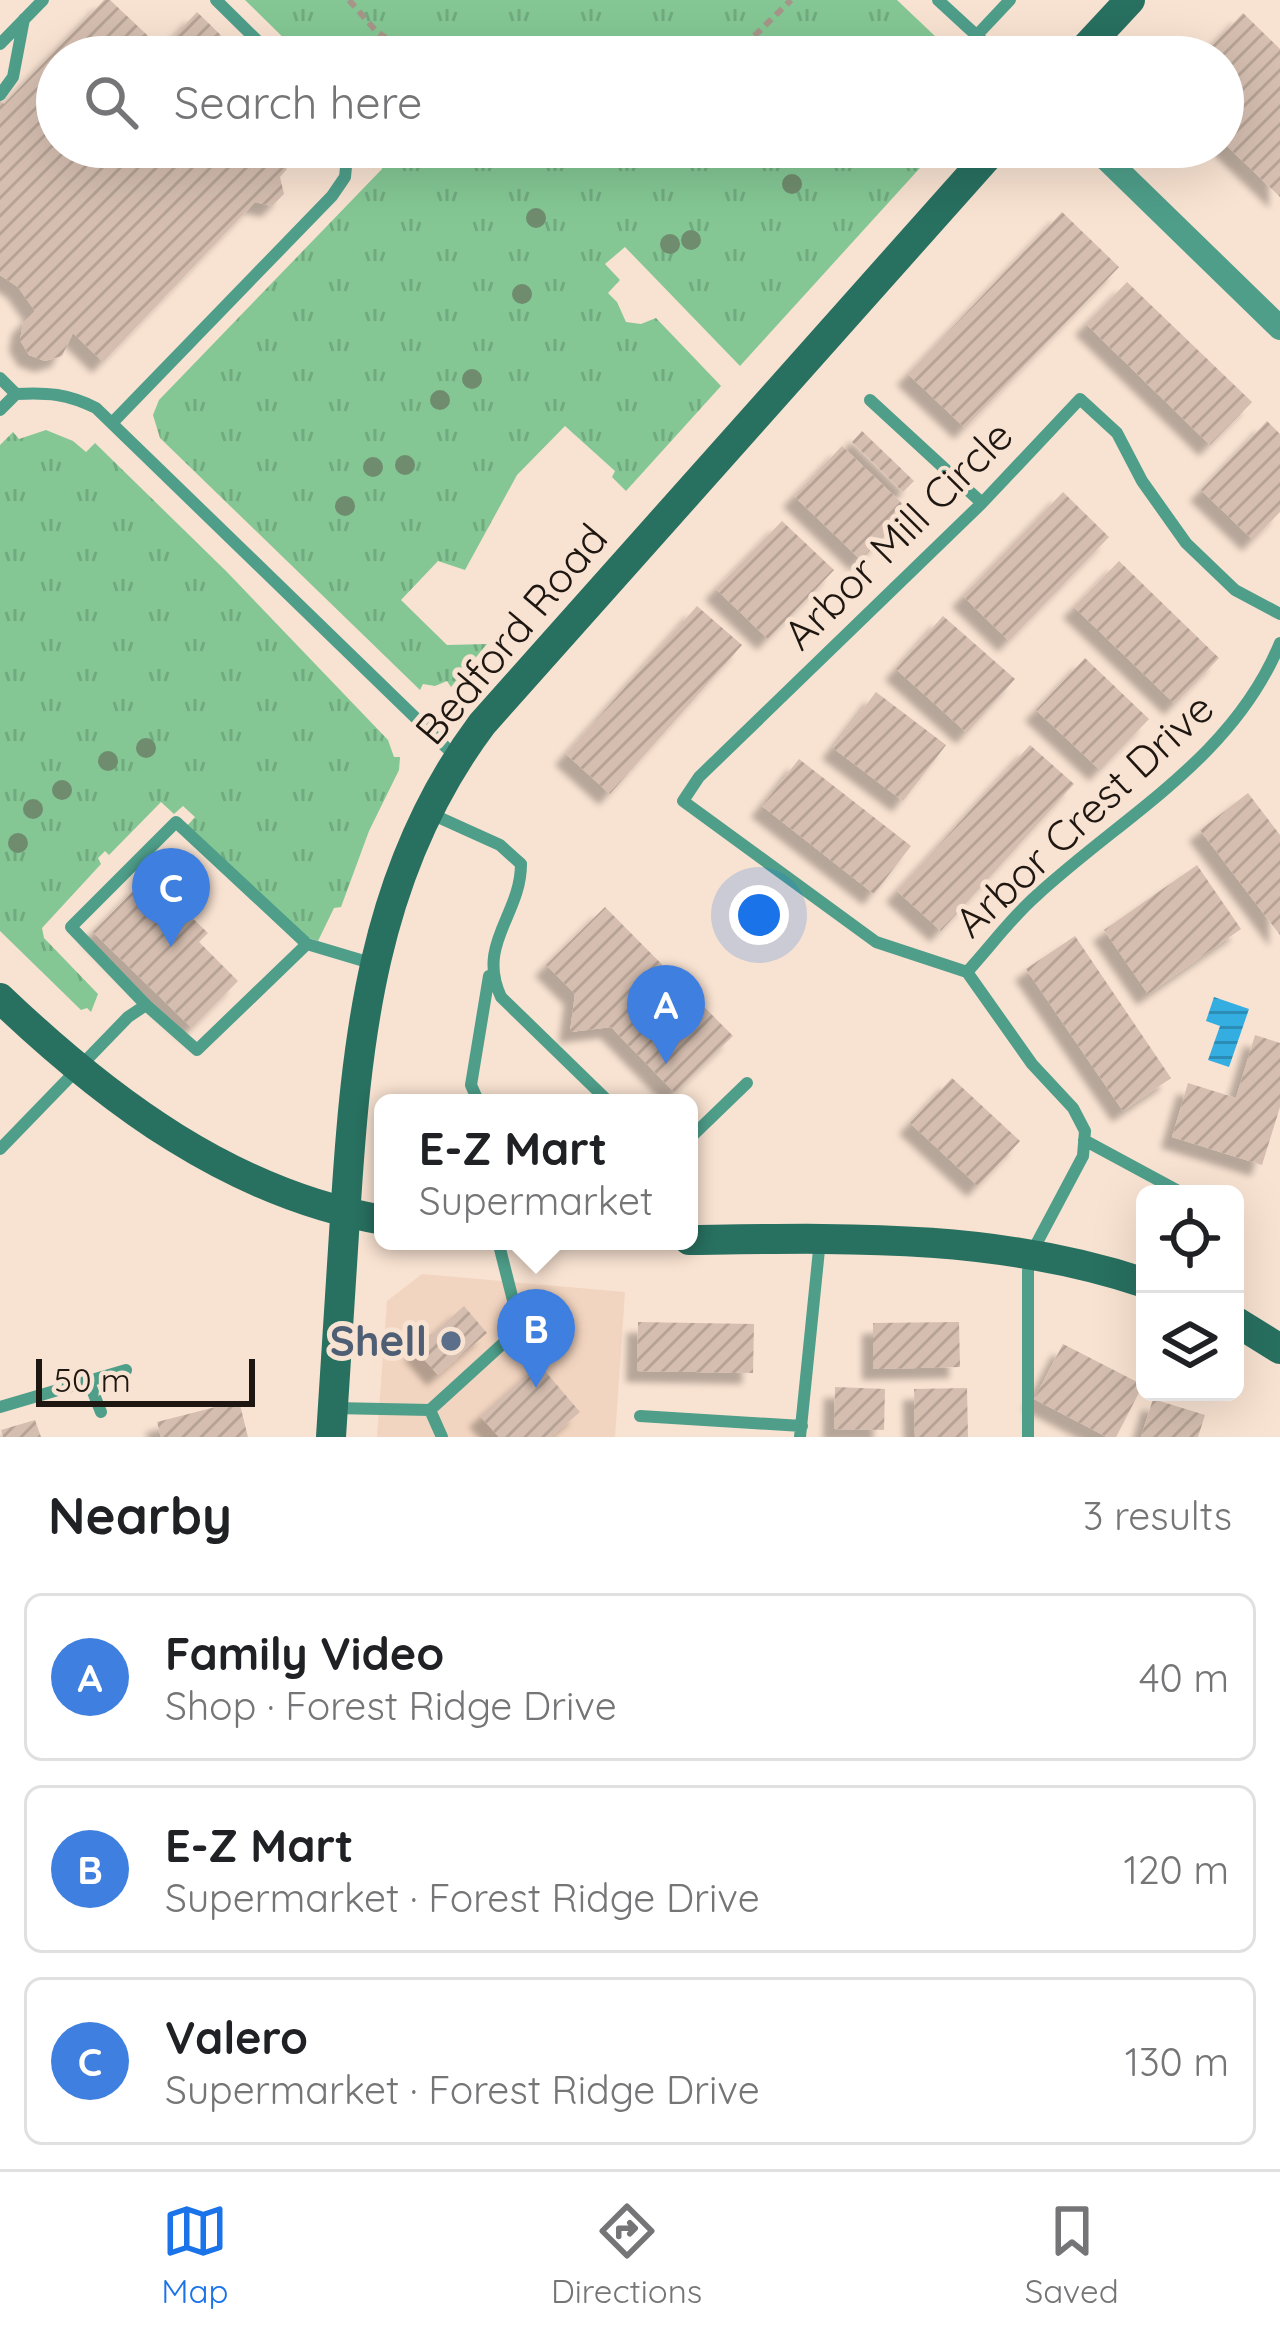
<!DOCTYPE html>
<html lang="en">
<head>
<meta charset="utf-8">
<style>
  body { margin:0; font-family:Quicksand,sans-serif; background:#f6f6f6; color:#202124 }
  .controls { position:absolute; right:36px; bottom:36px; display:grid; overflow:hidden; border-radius:18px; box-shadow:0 12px 48px #0002 }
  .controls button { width:108px; height:108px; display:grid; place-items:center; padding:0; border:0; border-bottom:3px solid #e0e0e0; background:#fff; color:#202124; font:60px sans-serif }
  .scale { position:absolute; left:36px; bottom:30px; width:219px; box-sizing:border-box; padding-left:12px; border:6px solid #1e1711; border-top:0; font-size:33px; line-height:42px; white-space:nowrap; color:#1e1711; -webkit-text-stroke:9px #f8e2d1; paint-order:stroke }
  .you { position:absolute; left:759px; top:915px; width:42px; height:42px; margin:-30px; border:9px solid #fff; border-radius:50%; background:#1a73e8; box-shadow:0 0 0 18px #1a73e833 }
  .badge { display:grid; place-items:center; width:78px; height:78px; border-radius:50%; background:#1a73e8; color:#fff; font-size:39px; font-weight:700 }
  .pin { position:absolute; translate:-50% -99px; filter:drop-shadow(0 3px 6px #0008) }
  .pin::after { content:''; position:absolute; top:63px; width:42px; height:36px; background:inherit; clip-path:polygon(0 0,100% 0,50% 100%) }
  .popup { position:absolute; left:374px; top:1094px; width:324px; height:156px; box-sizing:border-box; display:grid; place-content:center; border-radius:18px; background:#fff; filter:drop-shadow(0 3px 9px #0005); font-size:39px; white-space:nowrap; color:#757577 }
  .popup b { font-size:45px; color:#202124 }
  .popup::after { content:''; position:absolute; left:50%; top:100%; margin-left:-24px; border:24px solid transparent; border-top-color:#fff }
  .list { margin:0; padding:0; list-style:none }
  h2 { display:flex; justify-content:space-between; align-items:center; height:156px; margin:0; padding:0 48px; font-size:51px }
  h2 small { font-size:39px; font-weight:400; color:#757577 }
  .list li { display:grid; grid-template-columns:78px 1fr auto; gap:36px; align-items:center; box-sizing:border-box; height:168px; margin:0 24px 24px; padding:0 24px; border:3px solid #e0e0e0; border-radius:18px }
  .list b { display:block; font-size:45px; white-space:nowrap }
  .list p { margin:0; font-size:39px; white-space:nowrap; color:#757577 }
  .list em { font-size:39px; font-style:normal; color:#757577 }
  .icon { flex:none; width:66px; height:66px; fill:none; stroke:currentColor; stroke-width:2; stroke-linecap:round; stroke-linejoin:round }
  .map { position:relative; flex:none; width:1280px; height:1437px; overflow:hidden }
  .search { position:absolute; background:#fff; box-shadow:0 12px 48px #0002; left:36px; right:36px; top:36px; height:132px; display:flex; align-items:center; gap:30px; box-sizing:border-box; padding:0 42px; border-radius:66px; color:#757577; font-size:45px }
  .sheet { height:732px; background:#fff }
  nav { display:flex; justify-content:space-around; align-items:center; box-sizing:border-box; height:168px; border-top:3px solid #e0e0e0; background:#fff; font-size:33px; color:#757577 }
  nav a { display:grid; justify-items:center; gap:6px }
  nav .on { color:#1a73e8 }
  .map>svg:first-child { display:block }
</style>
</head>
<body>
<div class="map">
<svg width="1280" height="1437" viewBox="0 0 1280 1437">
  <defs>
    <pattern id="grass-tufts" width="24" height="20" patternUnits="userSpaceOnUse" patternTransform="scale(3)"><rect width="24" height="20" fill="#84c794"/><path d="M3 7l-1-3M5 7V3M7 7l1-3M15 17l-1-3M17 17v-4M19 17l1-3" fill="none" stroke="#72aa7f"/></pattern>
    <pattern id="water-rules" width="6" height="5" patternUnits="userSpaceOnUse" patternTransform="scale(3)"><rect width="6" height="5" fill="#34ade1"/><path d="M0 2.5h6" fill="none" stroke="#2b8cb5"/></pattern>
    <pattern id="building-hatch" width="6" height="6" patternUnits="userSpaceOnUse" patternTransform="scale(3)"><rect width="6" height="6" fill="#d5beb0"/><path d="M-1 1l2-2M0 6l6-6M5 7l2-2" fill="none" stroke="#b6a396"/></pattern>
    <filter id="shadow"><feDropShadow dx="-11" dy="11" stdDeviation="3" flood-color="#0004"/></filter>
  </defs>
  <rect width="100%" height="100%" fill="#f8e2d1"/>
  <path fill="#f2d5c0" d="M422,1274L625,1292L615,1437H377L387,1301Z"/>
  <path fill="url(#grass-tufts)" d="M245,0H897L957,57H303Z
    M381,147H939L740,366L625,247L605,264L620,280L608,293L617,302L626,322L641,324L656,318L721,386L626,491L612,477L615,471L565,426L517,475L465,570L438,561L401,600L447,645L487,644L451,687L447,681L435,686L423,684L420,690L160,438L153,415L159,400L382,169Z
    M46,430L73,441L86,452L95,443L227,572L388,740L394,757H400L399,770L369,831L341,907L334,908L318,941L306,937L187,826L195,817L183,806L174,814L161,802L109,855L105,851L98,858L101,864L42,928L44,938L98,994L91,1012L87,1008L81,1010L0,931V445L13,432L19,439Z"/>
  <path fill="url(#water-rules)" d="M1214,997L1249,1009L1229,1067L1208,1060L1220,1026L1206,1021Z"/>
  <path fill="url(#building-hatch)" filter="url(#shadow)" d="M104,0H110L162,49L197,12L232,46L224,57H57V147H264L287,169L280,177L284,194L272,206L255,202L103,362L73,333L62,356L45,361L29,355L20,340L23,323L35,311L18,287L0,275V100L4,104Z
    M1243,13L1280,49V197L1223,142V57H1201Z
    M1062,212L1119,267L965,428L908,374Z
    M1127,282L1252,402L1210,445L1086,324Z
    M1267,421L1280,434V512L1253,540L1201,490Z
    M862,431L914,481L903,492L852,442Z
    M842,446L909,510L861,560L794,496Z
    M1063,492L1109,537L1009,641L963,596Z
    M782,521L834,570L768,639L716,589Z
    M1119,561L1219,658L1175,704L1074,607Z
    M697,606L742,645L610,794L566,754Z
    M943,616L1015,679L967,733L896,669Z
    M1085,658L1149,719L1100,770L1036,710Z
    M876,692L946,745L903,801L833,748Z
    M1030,745L1074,784L941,931L897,891Z
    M799,759L911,846L874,894L762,806Z
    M1248,793L1280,835V935L1200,830Z
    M1197,865L1241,929L1148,994L1104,930Z
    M140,884L175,919L184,910L208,933L199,942L238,981L192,1028L93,932Z
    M605,907L733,1036L675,1093L611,1027L570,1032L575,994L546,965Z
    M1075,936L1171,1078L1123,1111L1026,969Z
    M1255,1035L1280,1043V1107L1262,1165L1172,1137L1188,1083L1236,1098Z
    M952,1078L1020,1141L978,1186L910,1123Z
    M464,1306L487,1333L438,1375L415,1349Z
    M638,1322L754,1324L753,1373L637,1371Z
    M959,1322L960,1367L873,1369V1323Z
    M1063,1344L1143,1385L1116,1437H1107L1034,1399Z
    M539,1364L580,1412L551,1437H499L480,1416Z
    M835,1387L885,1389L884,1430L834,1429Z
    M967,1388L968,1437H915L914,1389Z
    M1153,1399L1205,1415L1198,1437H1141Z
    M239,1401L248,1437H161L157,1422Z
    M35,1420L41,1437H3L1,1430Z"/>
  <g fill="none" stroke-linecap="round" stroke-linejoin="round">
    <path stroke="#a69689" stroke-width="6" stroke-dasharray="9 6" stroke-linecap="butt" d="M349,0L376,31L413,57
      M733,57L791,0
      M520,147C558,169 586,167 625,147"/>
    <path stroke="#4e9e8a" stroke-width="12" d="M216,0L274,57
      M938,0L1000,57
      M977,35L1010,0
      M0,44L43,0
      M0,95L13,77L24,19
      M0,378L16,394
      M870,400L982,503
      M0,410L16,394C47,392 68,394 96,408L457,758
      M113,422L332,196L345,177L348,147
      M427,812L500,845L521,864C521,915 476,944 501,997L610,1103
      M967,972C990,947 1011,918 1036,896C1124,815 1233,758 1280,643
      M146,1005L71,927L176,822L307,944
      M479,1103L471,1085L489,976
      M689,1139L747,1083
      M1084,1140L1184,1194
      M0,1149L128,1017L146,1005L197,1050L307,944L374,964
      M89,1382L101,1412
      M0,1407L126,1370
      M334,1408L430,1410L520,1328L498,1241
      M430,1410L442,1437
      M640,1416L802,1426
      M800,1437L820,1240
      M1028,1437V1271L1032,1252L1083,1156L1085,1131L1073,1108L1032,1064L967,972L876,942L683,801L699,777L982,503L1080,399L1117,433L1142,481L1186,543L1235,590L1280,614"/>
    <path stroke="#4e9e8a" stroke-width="24" d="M1094,147L1280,328"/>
    <path stroke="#287060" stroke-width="30" d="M1077,57L1130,0
      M0,998C108,1101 232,1194 383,1220
      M689,1240C844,1238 996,1233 1145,1283
      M1235,1321L1280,1349
      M331,1437C335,1364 340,1291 345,1218C356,1040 372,871 482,724L996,147"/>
  </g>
  <g fill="#708c6e">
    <circle cx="792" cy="184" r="10"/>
    <circle cx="536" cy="218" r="10"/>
    <circle cx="691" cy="240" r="10"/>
    <circle cx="670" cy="244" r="10"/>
    <circle cx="522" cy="294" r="10"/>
    <circle cx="472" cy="379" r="10"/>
    <circle cx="440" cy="400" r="10"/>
    <circle cx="405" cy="465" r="10"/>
    <circle cx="373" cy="467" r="10"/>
    <circle cx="345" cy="506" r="10"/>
    <circle cx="146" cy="748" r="10"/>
    <circle cx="108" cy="761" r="10"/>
    <circle cx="62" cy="790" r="10"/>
    <circle cx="33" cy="809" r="10"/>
    <circle cx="18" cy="843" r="10"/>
  </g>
  <circle fill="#5c6f8a" stroke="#f8e2d1" stroke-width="4.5" cx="451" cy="1341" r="12"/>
  <g text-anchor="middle" stroke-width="10" stroke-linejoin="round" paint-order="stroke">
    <g font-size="42" fill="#1e1711" stroke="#f8e2d1">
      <text transform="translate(898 535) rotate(-45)" y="15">Arbor Mill Circle</text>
      <text transform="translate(511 634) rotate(-50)" y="15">Bedford Road</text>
      <text transform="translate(1084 815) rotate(-43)" y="15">Arbor Crest Drive</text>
    </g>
    <g font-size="42" font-weight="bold" fill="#4e5e75" stroke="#f8e2d1" text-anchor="end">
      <text x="427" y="1356">Shell</text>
    </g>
  </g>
</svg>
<div class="controls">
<button><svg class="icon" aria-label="locate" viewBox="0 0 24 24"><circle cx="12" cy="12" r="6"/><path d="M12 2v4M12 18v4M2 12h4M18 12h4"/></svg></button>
<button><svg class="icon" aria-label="layers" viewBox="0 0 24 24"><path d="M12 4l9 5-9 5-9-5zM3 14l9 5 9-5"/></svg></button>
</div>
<div class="scale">50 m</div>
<div class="you"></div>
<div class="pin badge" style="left:666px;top:1064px;background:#3f7fe0">A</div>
<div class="pin badge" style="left:536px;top:1388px;background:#3f7fe0">B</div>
<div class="popup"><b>E-Z Mart</b>Supermarket</div>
<div class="pin badge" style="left:171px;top:947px;background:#3f7fe0">C</div>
<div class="search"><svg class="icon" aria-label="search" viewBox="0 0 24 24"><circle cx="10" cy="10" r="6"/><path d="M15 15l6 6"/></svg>Search here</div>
</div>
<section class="sheet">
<h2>Nearby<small>3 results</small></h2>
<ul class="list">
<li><span class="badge" style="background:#3f7fe0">A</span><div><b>Family Video</b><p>Shop · Forest Ridge Drive</p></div><em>40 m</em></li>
<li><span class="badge" style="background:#3f7fe0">B</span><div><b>E-Z Mart</b><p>Supermarket · Forest Ridge Drive</p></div><em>120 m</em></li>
<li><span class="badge" style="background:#3f7fe0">C</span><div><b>Valero</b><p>Supermarket · Forest Ridge Drive</p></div><em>130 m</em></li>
</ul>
</section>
<nav>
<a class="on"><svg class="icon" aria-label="map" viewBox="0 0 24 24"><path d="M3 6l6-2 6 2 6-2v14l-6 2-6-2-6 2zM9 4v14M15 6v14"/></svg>Map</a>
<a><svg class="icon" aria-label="directions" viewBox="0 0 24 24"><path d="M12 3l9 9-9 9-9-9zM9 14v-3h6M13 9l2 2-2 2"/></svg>Directions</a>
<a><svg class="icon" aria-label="saved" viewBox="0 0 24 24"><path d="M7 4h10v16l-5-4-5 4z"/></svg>Saved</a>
</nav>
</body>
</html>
